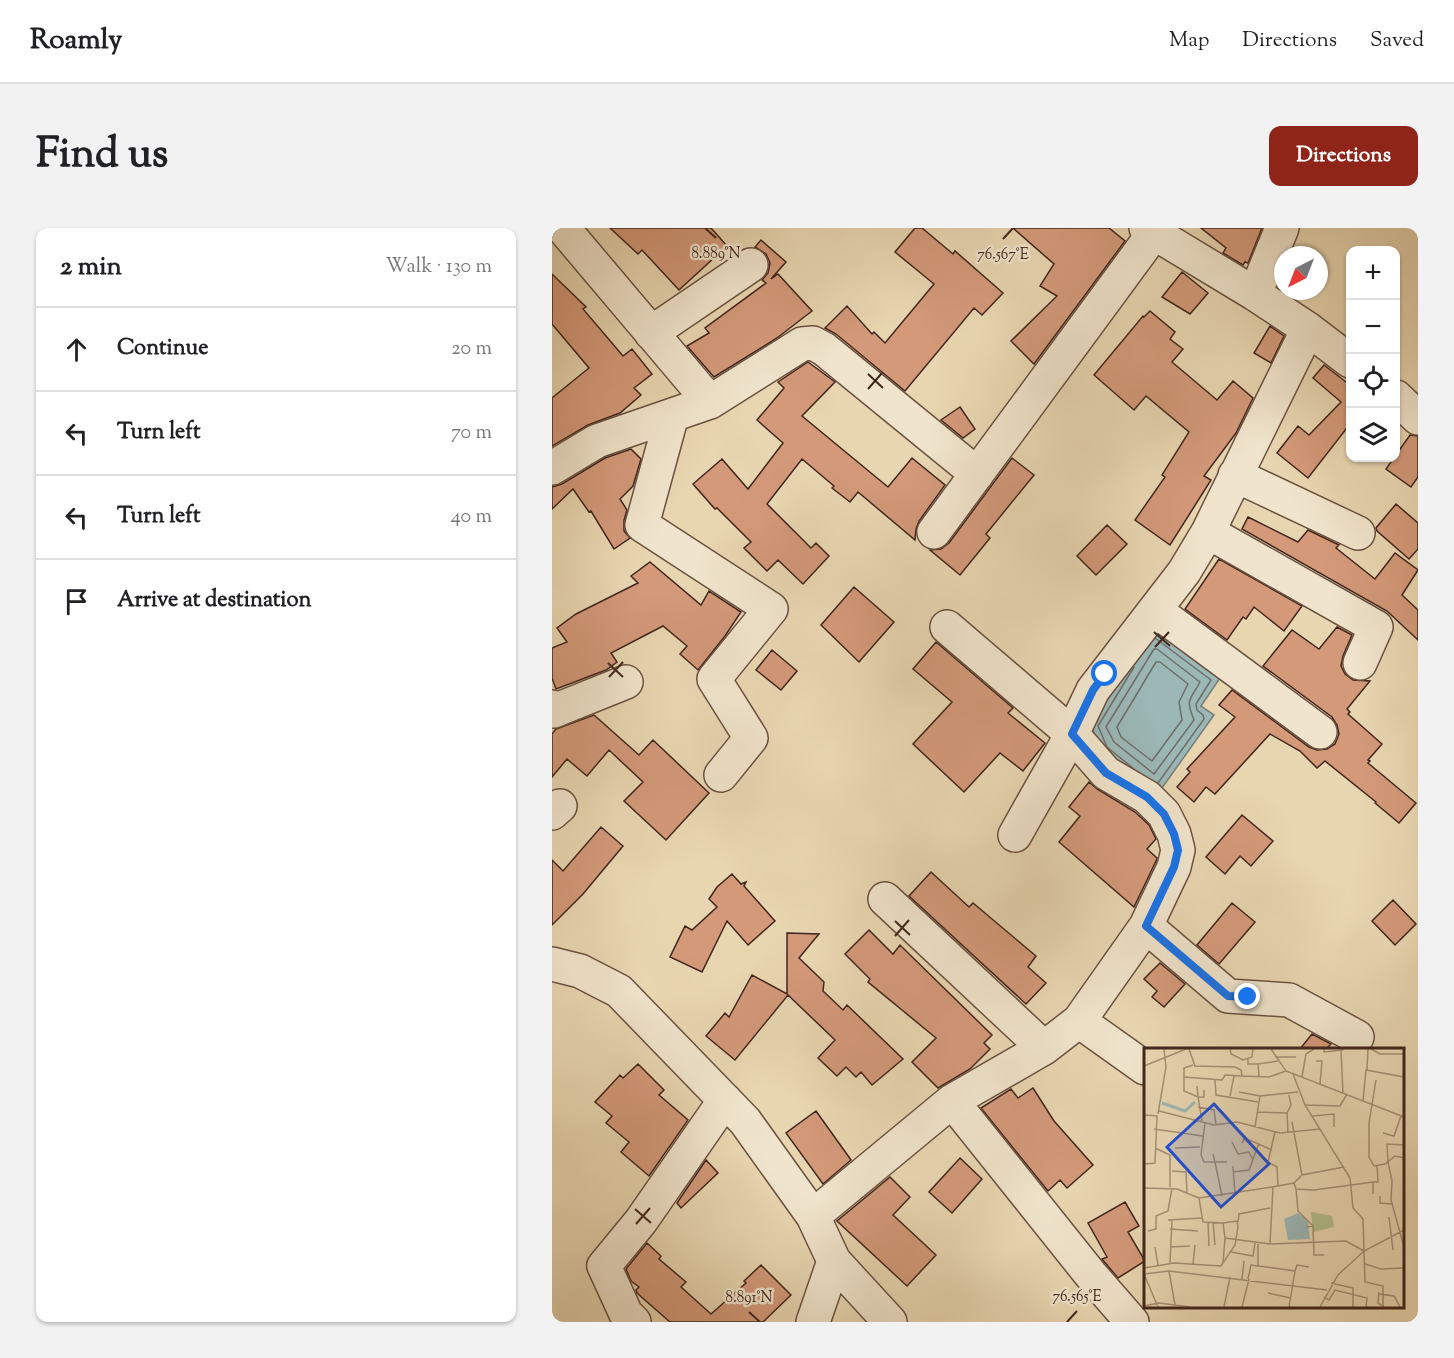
<!DOCTYPE html>
<html lang="en">
<head>
<meta charset="utf-8">
<style>
  body { margin:0; font-family:"Sorts Mill Goudy",serif; background:#f2f2f2; color:#202124 }
  .controls { position:absolute; right:18px; top:18px; display:grid; overflow:hidden; border-radius:12px; box-shadow:0 2px 4px #0004 }
  .controls button { width:54px; height:54px; display:grid; place-items:center; padding:0; border:0; border-bottom:2px solid #e0e0e0; background:#fff; color:#202124; font:30px sans-serif }
  .compass { position:absolute; left:722px; top:18px; width:54px; height:54px; border-radius:50%; background:#fff; box-shadow:0 2px 4px #0004; rotate:222deg }
  .stop { position:absolute; width:18px; height:18px; margin:-14px; border:4px solid #1a73e8; border-radius:50%; background:#fff }
  .stop.end { background:#1a73e8; border-color:#fff; box-shadow:0 2px 6px #0008 }
  .list { margin:0; padding:0; list-style:none }
  h2 { display:flex; justify-content:space-between; align-items:center; height:78px; margin:0; padding:0 24px; font-size:26px }
  h2 small { font-size:20px; font-weight:400; color:#757577 }
  .list li { display:grid; grid-template-columns:39px 1fr auto; gap:18px; align-items:center; box-sizing:border-box; height:84px; padding:0 24px; border-top:2px solid #e0e0e0 }
  .list b { display:block; font-size:22px; white-space:nowrap }
  .list em { font-size:20px; font-style:normal; color:#757577 }
  .icon { flex:none; width:33px; height:33px; fill:none; stroke:currentColor; stroke-width:2; stroke-linecap:round; stroke-linejoin:round }
  .map { position:relative; flex:none; width:866px; height:1094px; overflow:hidden; border-radius:12px }
  header { display:flex; align-items:center; gap:36px; box-sizing:border-box; height:84px; padding:0 30px; background:#fff; border-bottom:2px solid #e0e0e0 }
  header strong { font-size:28px }
  nav { display:flex; gap:33px; margin-inline-start:auto; font-size:21px }
  .intro { display:flex; align-items:center; justify-content:space-between; box-sizing:border-box; height:144px; padding:0 36px }
  h1 { margin:0; font-size:42px }
  .button { padding:15px 27px; border-radius:12px; background:#8f2418; color:#fff; font-size:21px; font-weight:700 }
  main { display:flex; gap:36px; padding:0 36px }
  aside { flex:1; background:#fff; border-radius:12px; box-shadow:0 2px 4px #0004 }
  .map>svg:first-child { display:block }
</style>
</head>
<body>
<header>
<strong>Roamly</strong>
<nav><a>Map</a><a>Directions</a><a>Saved</a></nav>
</header>
<div class="intro"><h1>Find us</h1><a class="button">Directions</a></div>
<main>
<aside>
<h2>2 min<small>Walk · 130 m</small></h2>
<ul class="list">
<li><svg class="icon" aria-label="ahead" viewBox="0 0 24 24"><path d="M12 20V5M6 11l6-6 6 6"/></svg><div><b>Continue</b></div><em>20 m</em></li>
<li><svg class="icon" aria-label="left" viewBox="0 0 24 24"><path d="M17 20v-9H6M10 6l-5 5 5 5"/></svg><div><b>Turn left</b></div><em>70 m</em></li>
<li><svg class="icon" aria-label="left" viewBox="0 0 24 24"><path d="M17 20v-9H6M10 6l-5 5 5 5"/></svg><div><b>Turn left</b></div><em>40 m</em></li>
<li><svg class="icon" aria-label="arrive" viewBox="0 0 24 24"><path d="M6 21V4h12l-3 4 3 4H6"/></svg><div><b>Arrive at destination</b></div></li>
</ul>
</aside>
<div class="map">
<svg width="866" height="1094" viewBox="0 0 866 1094">
  <rect width="100%" height="100%" fill="#e8d6b1"/>
  <filter id="stains"><feTurbulence type="fractalNoise" baseFrequency=".00333" numOctaves="4"/><feColorMatrix values="0 0 0 0 .2 0 0 0 0 .09 0 0 0 0 .02 0 0 0 .5 -.17"/></filter>
  <radialGradient id="worn" r=".72"><stop offset=".6" stop-color="#630" stop-opacity="0"/><stop offset="1" stop-color="#630" stop-opacity=".3"/></radialGradient>
  <path fill="#9bb7b6" stroke="#777d78" stroke-width="1.5" d="M599,400L668,450L649,478L662,487L605,567L550,523L539,498Z"/>
  <g fill="none" stroke-linecap="round" stroke-linejoin="round">
    <path stroke="#6e6e69" stroke-width="1.5" d="M603,410L659,452L644,476L645,482L651,487L652,491L606,555
      M602,421H605L648,454C638,473 633,470 642,492L602,546L562,514L554,499Z
      M604,434H608L636,456L627,474L630,492L600,533L569,509L565,499Z
      M582,439L546,498L555,519L582,541"/>
  </g>
  <path fill="#d39979" stroke="#41261c" stroke-width="1.5" d="M58,0H159L175,18L127,62L90,22L86,26Z
    M363,0H370L401,26L403,23L451,65L430,87L422,80L353,163L284,106L273,100L295,78L320,106L322,104L333,115L382,56L343,24Z
    M461,0H557L573,13L482,136L459,113L505,68L488,58L502,36Z
    M649,0H710L696,35L693,34L691,37L671,25L674,20Z
    M209,12L234,34L219,51L226,46L260,83L225,110L162,149L135,118L157,105L153,100L214,55L210,52L216,45L218,35L214,26L203,19Z
    M630,44L656,65L638,86L610,69Z
    M0,46L34,79L31,81L71,128L80,121L100,146L82,160L89,167L68,185L36,197L0,218V170L37,140L0,96Z
    M598,83L623,104L618,111L631,121L620,134L665,172L681,153L701,170L684,205L652,248L659,252L618,317L583,292L613,249L610,247L637,204L594,168L582,182L542,147L591,88L592,89Z
    M718,98L732,108L719,135L702,125Z
    M256,134L283,154L250,188L336,259L360,230L393,257L367,293L364,301L363,312L306,264L298,274L280,260L282,258L250,231L215,276L259,320L264,315L277,328L251,356L226,332L215,343L192,320L199,314L165,280L163,281L141,256L170,231L196,261L231,215L205,192L232,160L226,154Z
    M772,137L798,157V196L756,250L725,225L746,198L757,207L789,174L761,150Z
    M408,179L423,201L411,210L389,192Z
    M858,207L866,208V249L859,259L834,241Z
    M79,221L89,231L81,258L68,271L75,282L72,292V303L78,310L62,321L39,283L37,284L21,261L0,281V259L10,256L53,230Z
    M460,230L482,247L434,306L438,310L408,347L378,322L389,321L397,315Z
    M844,276L866,295V321L857,331L825,303L824,300Z
    M696,289L746,314L756,302L787,317L784,320L823,351L843,325L866,342L850,367L866,382V412L835,383L690,301Z
    M555,297L575,316L544,347L525,328Z
    M667,331L750,378L732,403L702,379L694,391L691,389L675,412L633,381Z
    M98,334L149,377L157,363L189,384L173,408L146,442L128,426L135,418L111,398L59,425L65,434L54,442L4,461L0,450V420L15,414L5,400L24,386L86,355L79,348Z
    M302,359L342,394L307,434L269,397Z
    M785,399L800,407L791,428L789,438L793,446L801,452L818,453L795,481L798,484L796,486L830,516L816,532L818,533L816,535L864,575L847,595L823,575L824,574L773,533L765,540L748,523L718,506L663,566L654,559L642,574L625,559L638,544L635,541L683,489L667,477L680,462L757,519L765,522L775,521L783,516L787,506L785,497L780,489L711,438L740,402L767,421Z
    M384,414L461,480L456,485L493,515L471,543L448,525L412,564L361,516L400,474L361,441Z
    M220,422L245,443L229,462L204,442Z
    M42,487L87,527L101,512L157,565L114,612L72,573L91,554L57,522L35,548L15,531L0,549V506L4,501Z
    M537,554L545,561L583,584L597,597L604,611L595,621L605,630L604,633L582,679L507,614L528,588L517,579Z
    M690,587L721,613L699,638L688,628L673,646L654,629Z
    M49,599L71,618L31,666L0,697V632L11,643Z
    M379,644L417,679L421,675L484,728L476,739L494,755L474,776L357,668Z
    M180,646L189,656L194,654L192,658L223,693L196,717L175,693L150,744L118,729L133,698L140,702L165,679L157,671L165,659Z
    M841,672L864,696L843,717L820,693Z
    M680,675L703,694L667,736L645,717Z
    M317,702L341,726L348,717L440,807L432,815L438,821L418,841L386,860L360,834L384,810L316,754L318,751L293,726Z
    M235,705L267,706L247,730L272,754L271,763L291,782L295,777L351,831L320,857L309,844L304,849L294,839L285,848L266,830L283,812L236,767L183,832L154,808L173,785L177,789L200,747L235,766Z
    M608,735L633,756L612,779L600,769L605,763L592,751Z
    M760,806L779,816L774,821H748Z
    M86,836L112,862L107,867L136,892L97,948L69,924L77,914L54,895L60,888L43,874L68,847L71,850Z
    M481,860L502,893L541,937L515,960L508,952L496,963L429,880L459,861L466,870Z
    M264,883L299,932L271,956L234,905Z
    M408,930L430,951L400,985L377,964Z
    M154,932L166,945L129,980L125,975Z
    M338,949L358,969L341,987L384,1027L355,1058L285,993Z
    M573,974L587,998L576,1004L593,1033L566,1050L550,1031L555,1029L536,995Z
    M95,1015L109,1028L107,1031L134,1054L129,1059L159,1086L194,1055L192,1053L209,1037L239,1067L211,1094H118L85,1065L84,1062L87,1059L79,1053L74,1041Z"/>
  <g fill="none" stroke-linecap="round" stroke-linejoin="round">
    <g stroke="#6b5241" stroke-width="36">
      <path id="minor" d="M11,0L158,174
        M594,0L703,66L756,101L798,133
        M703,66L730,0
        M99,105L199,37
        M844,169L866,190
        M120,187L90,297L219,381L162,451L199,510L169,547
        M0,240L45,213L158,174L250,116L261,115L272,121L425,246
        M683,247L806,305
        M382,304L602,5
        M656,304L824,399L808,435
        M603,382L768,504
        M395,399L520,506L463,607
        M0,479L2,483L74,454
        M0,585L8,578
        M333,671L492,820
        M594,698L676,768L737,772L805,809
        M0,736L28,743L67,763L193,893L261,988L282,1033L338,1094
        M527,793L593,840
        M400,873L539,1047L580,1094
        M261,988L400,873L492,820L527,793L594,698L622,639L626,622L622,606L612,586L595,569L554,545L520,506L541,462L632,344L656,304L756,101
        M82,1094L74,1086L52,1038L89,993L173,872
        M261,1094L282,1033"/>
    </g>
    <use href="#minor" stroke="#f0e4cc" stroke-width="33"/>
  </g>
  <g fill="none" stroke-linecap="round" stroke-linejoin="round">
    <path stroke="#1a73e8" stroke-width="8" d="M553,446L541,462L520,506L554,545L595,569L612,586L622,606L626,622L622,639L594,698L676,768L696,769"/>
  </g>
  <path fill="none" stroke="#41261c" stroke-width="2" d="M153,0L164,10M451,11L461,0M316,146L331,160M316,161L330,145M602,404L618,418M603,419L617,404M56,435L71,449M57,449L71,434M343,693L358,707M343,708L357,692M83,981L99,995M84,996L98,980M197,1084L208,1094M515,1094L525,1083"/>
  <g transform="translate(592 820)">
    <rect width="260" height="260" fill="#e8d6b1"/>
    <path d="M167,164L188,168L190,179L169,184Z" fill="#b4be8d"/>
    <path d="M154,165L164,173L166,191L144,192L140,171Z" fill="#9bb7b6"/>
    <path fill="none" stroke="#9bb7b6" stroke-width="3" d="M18,55L41,63L51,54"/>
    <path fill="none" stroke="#a59075" stroke-width="1.5" d="M45,1L51,18L91,19L97,22L98,28L125,29L142,23M86,1L87,6L99,12L108,9L109,1M127,1L142,23L260,69M180,1V4L198,2M227,1L236,6H260M131,9H152M104,10V16H114L115,28M172,13H178L176,36M114,16L134,13M49,17L40,20V43L54,49L58,73M0,18L42,1M223,22L224,1M149,26L161,57L206,130L209,160L219,171L221,234L239,238V259M40,29L78,32L81,27L98,28M158,29L162,6L170,1M71,32L72,47L114,54M232,32L225,75V109L230,118L241,116L251,108L260,110M53,38L54,49H60V42M95,44L116,48M199,45L197,3L200,1M86,48L90,28M219,53L222,22L260,29M161,57L196,58L203,46M54,59L70,62L72,77M15,63L70,77L93,74L136,85L176,81M114,64L143,65L147,57L145,47M143,65L144,85M14,66L22,19L20,1M0,67L13,68L11,115L0,116M168,68L190,66V79M148,74L158,127M61,75L57,107L60,114H71L78,148M111,79L116,48L154,44M10,81L59,88M131,84L124,114L133,119L134,138M239,85L250,88L257,68M88,94L94,106L105,104L109,112M98,95L101,90L128,102M11,100L26,107V139M31,100L56,99M69,106L71,114H83M244,113L243,96L260,97M244,114L248,133L247,152L260,199M89,118L91,146M28,123L42,124L43,145M89,124L105,122L115,95M150,135L152,141L170,142L229,134M0,140L33,141L55,150L59,174L79,175L81,190L126,196L202,193L220,203M152,141L154,163L169,178M229,146V134H234L233,117M236,148V155L248,156M55,150L134,138L150,135L158,127L200,119M245,169L249,202M24,172L58,170M64,174L65,198M69,174L71,197M94,174L95,166L126,160M162,179L169,178L170,207H180M26,181L54,183M4,183L12,181V168L24,163L28,140M126,196L129,139M11,199L14,217M26,199L46,198M87,204L109,208L111,195M26,215L28,172M79,215L81,190M49,216L51,197M221,216L237,221L260,220M114,218V196M0,220L30,215L77,218L91,197L94,179L93,173L79,175M25,223L31,257M151,223L153,217L165,219M0,226L25,223L183,242M0,226L14,259M98,231L100,213M104,231L107,217L151,223L145,259M187,235L209,240V259M235,244L234,255L240,259M124,245L147,250M235,246L250,248L256,259M180,249L185,252L191,242L223,250L222,259M0,258L15,255L46,259M80,259L86,229M98,259L105,231M176,259L194,227L220,203L260,182"/>
    <path fill="#1d4ed8" fill-opacity="0.15" stroke="#1d4ed8" stroke-width="3" d="M70,56L125,116L77,159L23,99Z"/>
    <rect width="260" height="260" fill="none" stroke="#41261c" stroke-width="3"/>
  </g>
  <g font-size="15" text-anchor="middle" fill="#41261c" stroke="#f0e4cc" stroke-width="5" stroke-linejoin="round" paint-order="stroke">
    <text x="164" y="30">8.889°N</text>
    <text x="451" y="31">76.567°E</text>
    <text x="525" y="1073">76.565°E</text>
    <text x="197" y="1074">8.891°N</text>
  </g>
  <rect width="100%" height="100%" filter="url(#stains)"/>
  <rect width="100%" height="100%" fill="url(#worn)"/>
</svg>
<div class="controls">
<button>+</button>
<button>−</button>
<button><svg class="icon" aria-label="locate" viewBox="0 0 24 24"><circle cx="12" cy="12" r="6"/><path d="M12 2v4M12 18v4M2 12h4M18 12h4"/></svg></button>
<button><svg class="icon" aria-label="layers" viewBox="0 0 24 24"><path d="M12 4l9 5-9 5-9-5zM3 14l9 5 9-5"/></svg></button>
</div>
<svg class="compass" viewBox="-18 -18 36 36"><path d="M0-13l5 13h-10z" fill="#e53935"/><path d="M0 13l5-13h-10z" fill="#757577"/></svg>
<div class="stop" style="left:553px;top:446px"></div>
<div class="stop end" style="left:696px;top:769px"></div>
</div>
</main>
</body>
</html>
